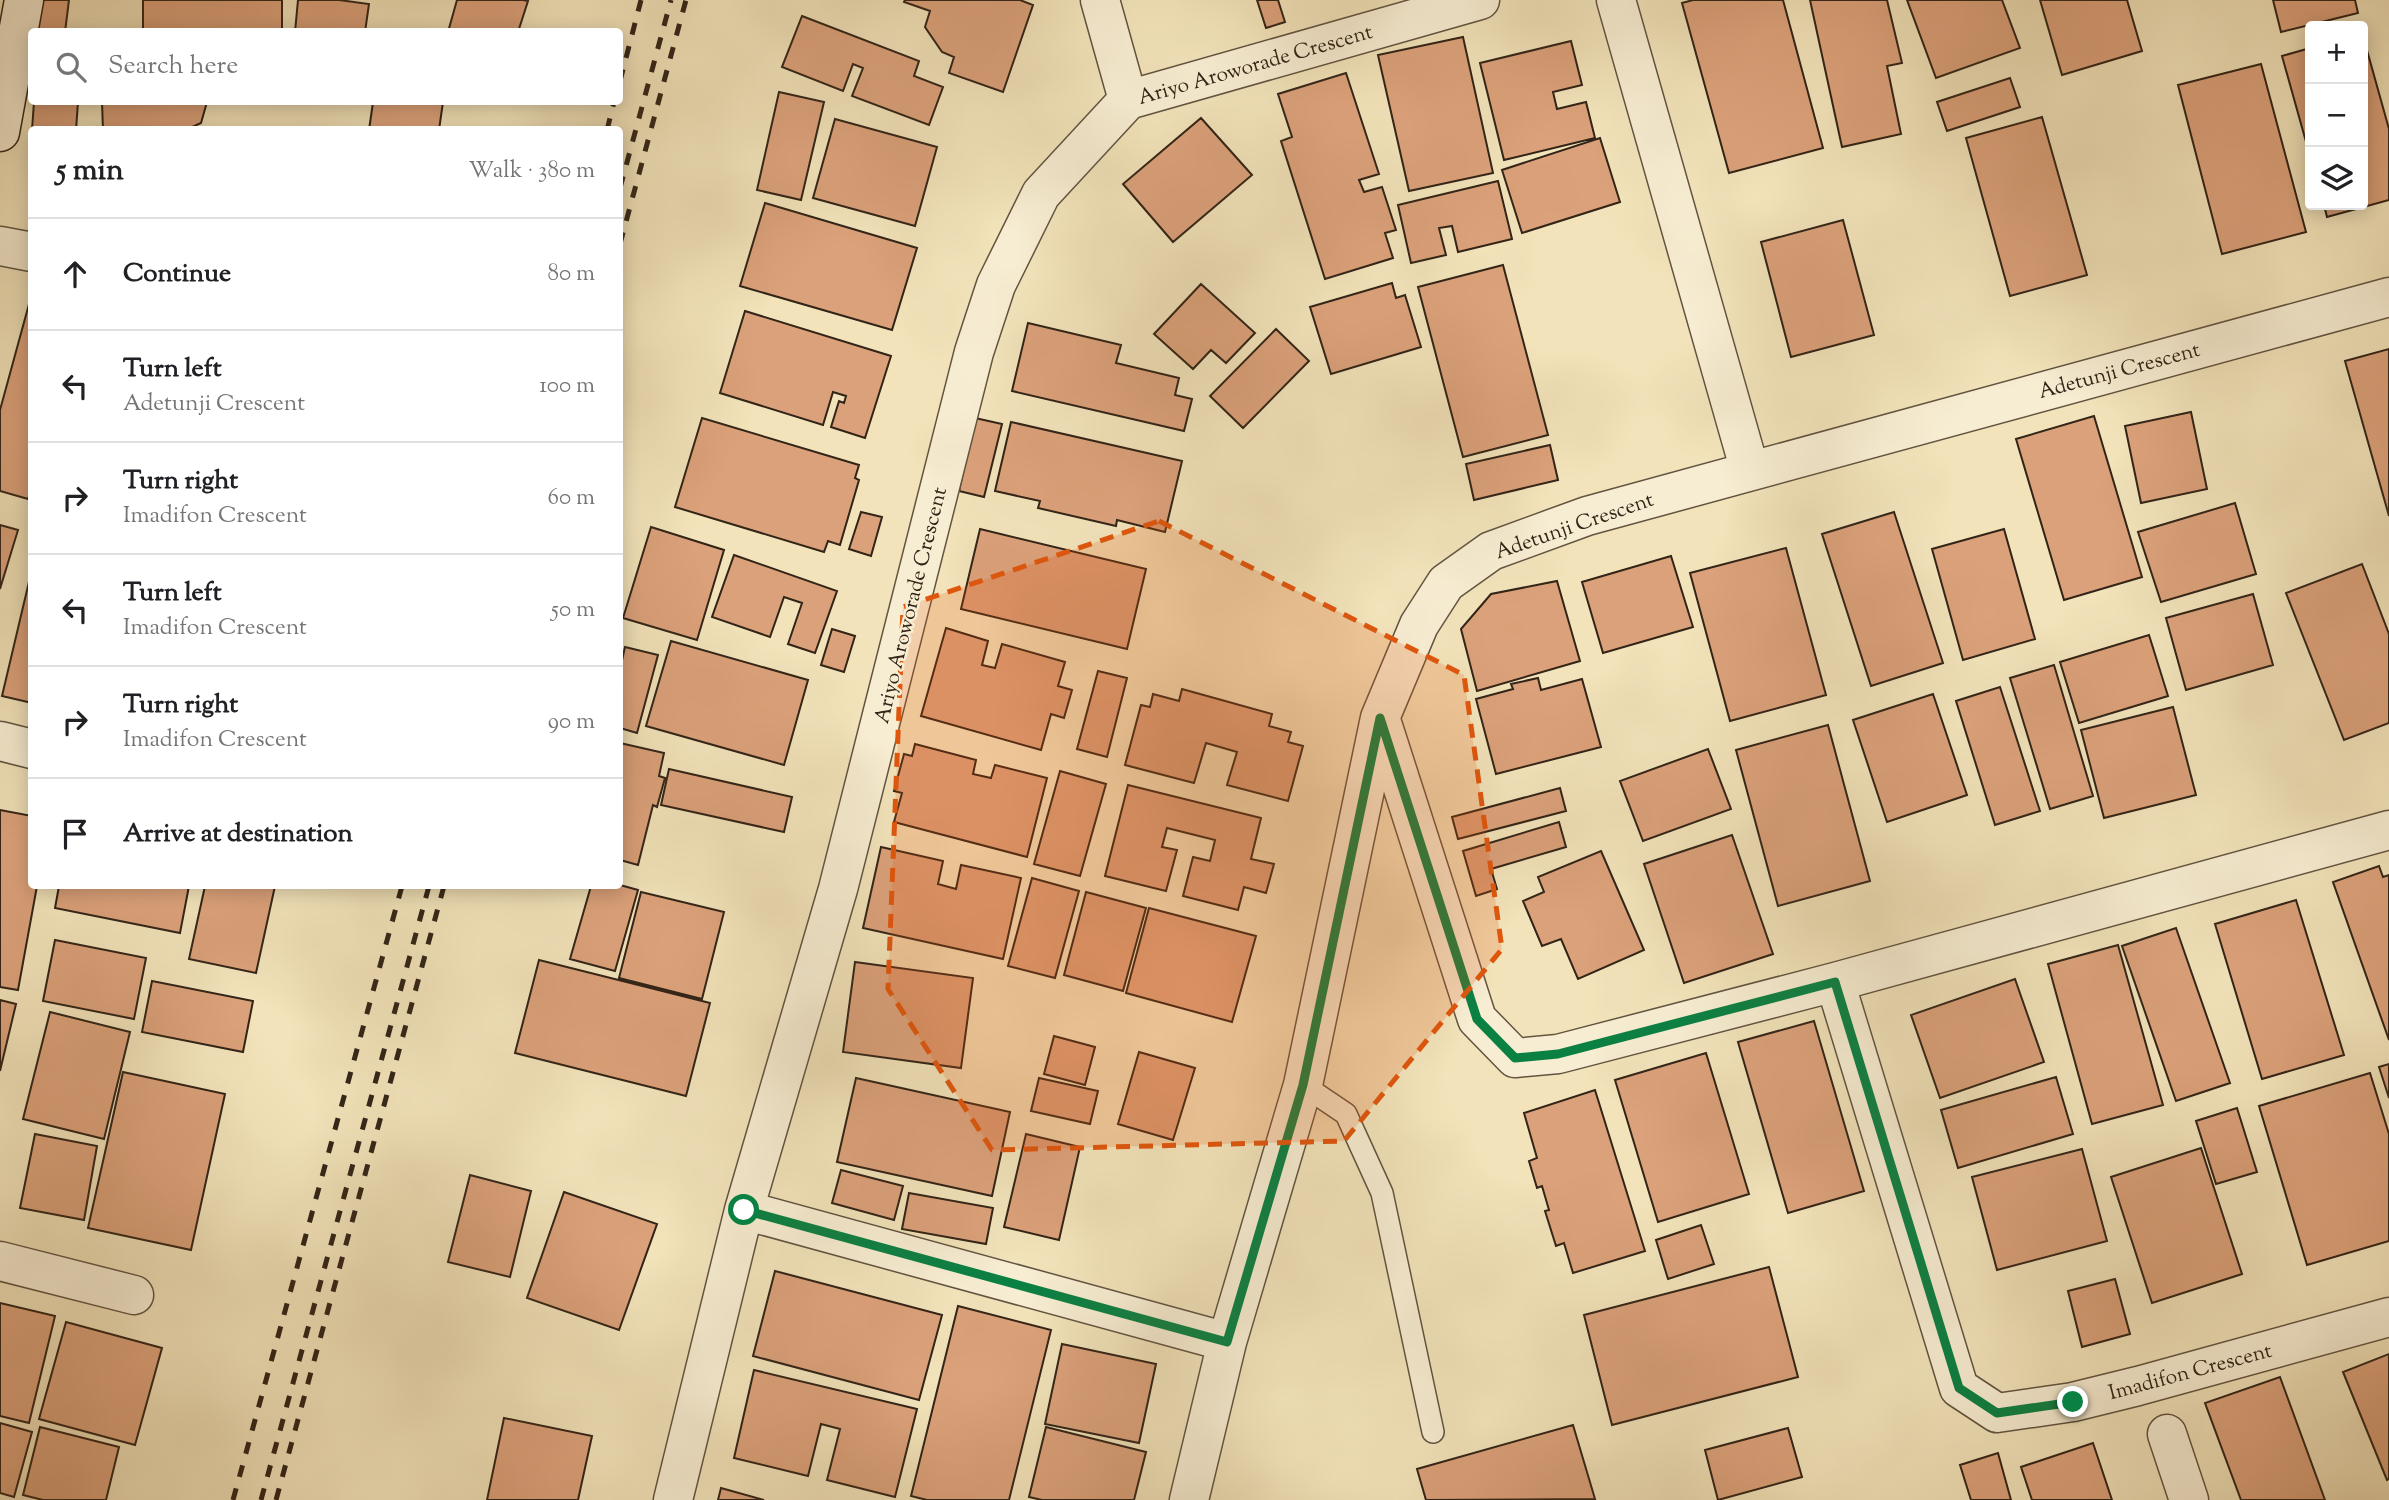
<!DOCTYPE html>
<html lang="en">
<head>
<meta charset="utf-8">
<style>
  body { margin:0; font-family:"Sorts Mill Goudy",serif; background:#f2f2f2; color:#202124 }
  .controls { position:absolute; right:21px; top:21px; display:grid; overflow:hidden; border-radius:7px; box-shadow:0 4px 18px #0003 }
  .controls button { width:63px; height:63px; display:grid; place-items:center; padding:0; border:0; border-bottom:2px solid #e0e0e0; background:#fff; color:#202124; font:35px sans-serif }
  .stop { position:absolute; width:21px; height:21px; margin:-16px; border:5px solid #0b8043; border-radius:50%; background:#fff }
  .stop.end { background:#0b8043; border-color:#fff; box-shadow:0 2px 7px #0008 }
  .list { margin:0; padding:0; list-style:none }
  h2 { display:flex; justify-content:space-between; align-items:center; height:91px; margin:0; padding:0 28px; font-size:30px }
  h2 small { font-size:23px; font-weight:400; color:#757577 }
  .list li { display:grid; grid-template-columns:46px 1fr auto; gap:21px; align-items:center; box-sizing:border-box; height:112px; padding:0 28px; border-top:2px solid #e0e0e0 }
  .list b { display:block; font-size:26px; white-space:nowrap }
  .list p { margin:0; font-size:23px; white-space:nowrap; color:#757577 }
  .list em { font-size:23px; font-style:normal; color:#757577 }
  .icon { flex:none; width:38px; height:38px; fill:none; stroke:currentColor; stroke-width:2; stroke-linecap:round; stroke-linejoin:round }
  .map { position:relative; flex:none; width:2389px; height:1500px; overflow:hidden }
  .search { position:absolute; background:#fff; box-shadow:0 4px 18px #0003; left:28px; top:28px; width:595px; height:77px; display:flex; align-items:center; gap:18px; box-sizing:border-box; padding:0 24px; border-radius:7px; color:#757577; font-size:26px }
  .panel { position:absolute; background:#fff; box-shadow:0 4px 18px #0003; left:28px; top:126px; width:595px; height:763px; border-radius:7px }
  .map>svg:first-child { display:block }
</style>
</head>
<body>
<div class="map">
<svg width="2389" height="1500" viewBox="0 0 2389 1500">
  <rect width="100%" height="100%" fill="#f2e3ba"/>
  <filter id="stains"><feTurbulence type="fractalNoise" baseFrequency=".00286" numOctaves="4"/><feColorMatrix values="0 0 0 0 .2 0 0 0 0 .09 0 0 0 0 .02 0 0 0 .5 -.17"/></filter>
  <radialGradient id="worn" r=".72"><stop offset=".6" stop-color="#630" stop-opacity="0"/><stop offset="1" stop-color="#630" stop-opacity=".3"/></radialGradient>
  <path fill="#dba17a" stroke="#322417" stroke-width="2" d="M36,0H69L65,32H32Z
    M143,0H282V32H143Z
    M298,0H339L369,4L365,32H295Z
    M457,0H523L528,1L518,32H448Z
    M905,0H1020L1033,5L1003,92L949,73L954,57L942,52L925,27L930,11L904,2Z
    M1257,0H1278L1285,22L1266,28Z
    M1693,0H1783L1823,148L1729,173L1682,3Z
    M1810,0H1887L1902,63L1887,66L1901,134L1842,147Z
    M1907,0H2002L2020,48L1936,78Z
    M2040,0H2127L2142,51L2062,75Z
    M2273,0H2355L2358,13L2281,32Z
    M802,16L919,61L914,76L943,87L929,125L852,96L863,68L853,64L843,91L782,67Z
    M2363,36L2389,129V200L2327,217L2324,205H2363Z
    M1463,37L1493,173L1409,191L1378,55Z
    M1571,41L1582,85L1553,92L1557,109L1586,102L1595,138L1504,160L1480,63Z
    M2310,48V156L2282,56Z
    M2261,64L2306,232L2222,254L2178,85Z
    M1346,73L1379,174L1359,180L1364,192L1382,187L1396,230L1385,233L1393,258L1325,279L1281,141L1292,137L1278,94Z
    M2010,78L2020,107L1947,131L1937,102Z
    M779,92L824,102L801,200L757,190Z
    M34,102H78L76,130H32Z
    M102,102H207L201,123L186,130H103Z
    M373,102H443L439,130H369Z
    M2042,117L2087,275L2010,296L1966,138Z
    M1201,118L1252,175L1173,242L1123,184Z
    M835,119L937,147L915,226L813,198Z
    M1600,138L1620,202L1522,233L1502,170Z
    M1498,181L1512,239L1458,252L1452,226L1439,228L1446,255L1411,263L1398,205Z
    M765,203L917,248L892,330L740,286Z
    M1843,220L1874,335L1791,357L1761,242Z
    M1503,265L1548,435L1463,457L1418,287Z
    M1392,283L1396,298L1405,295L1421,347L1331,374L1310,307Z
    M1201,284L1255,333L1226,363L1211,350L1193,369L1154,334Z
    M29,304L32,305V487L28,499L0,491V410Z
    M745,311L891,356L865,438L831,427L839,401L844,403L846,396L833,392L823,425L720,393Z
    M1028,323L1121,345L1116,363L1179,378L1175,395L1192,399L1184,431L1012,391Z
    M1276,329L1309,361L1243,428L1210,396Z
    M2389,349V516L2345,361Z
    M2191,412L2207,489L2141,503L2125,426Z
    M2094,416L2142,577L2064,600L2016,439Z
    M702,418L859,465L855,478L859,480L840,545L828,541L824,552L675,507Z
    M975,418L1002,424L984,497L959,491Z
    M1011,422L1182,461L1165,532L1117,520L1116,526L1038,508L1040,501L995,491Z
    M1550,445L1558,480L1474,500L1466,464Z
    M2235,503L2256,574L2161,602L2138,532Z
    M861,512L882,517L871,556L849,549Z
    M1894,512L1943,663L1871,686L1822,534Z
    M0,525L18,530L0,589Z
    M651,527L724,550L697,640L623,618Z
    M980,529L1146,569L1127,649L961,609Z
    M2004,529L2035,639L1963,660L1932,549Z
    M1786,548L1826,695L1730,721L1690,573Z
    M734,555L837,591L815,653L788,644L802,603L784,597L770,637L712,617Z
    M1671,556L1693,627L1603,653L1582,582Z
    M2362,564L2389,634V723L2344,740L2286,593Z
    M32,569V703L2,696Z
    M1557,581L1580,661L1477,691L1461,629L1491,594Z
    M2253,594L2273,665L2186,690L2166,618Z
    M946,628L988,641L982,665L995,668L1002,644L1065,662L1058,686L1072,690L1064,718L1051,714L1041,750L921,716Z
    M832,629L855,636L844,672L821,665Z
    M2149,635L2168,696L2079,723L2060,662Z
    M671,641L808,680L784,765L646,726Z
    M625,647L658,655L637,733L620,728V669Z
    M2054,665L2093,796L2050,809L2010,678Z
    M1098,671L1127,678L1107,757L1077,749Z
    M1538,678L1541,690L1582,679L1601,747L1496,774L1476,699L1513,689L1511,684Z
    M2000,687L2040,811L1995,825L1956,701Z
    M1182,689L1272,714L1269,726L1291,732L1288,742L1303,746L1288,801L1227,785L1237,752L1206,743L1194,783L1125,765L1141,705L1150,707L1153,694L1179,701Z
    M1933,694L1967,795L1887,822L1853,720Z
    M2173,707L2196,795L2104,818L2081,730Z
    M1828,725L1870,881L1778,906L1736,750Z
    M620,743L664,753L659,776L665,778L657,807L653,805L638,865L620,860Z
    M915,744L976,760L973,774L991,778L995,765L1047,778L1027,857L894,822L902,793L894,791L904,754L912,756Z
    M1708,749L1731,809L1643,841L1620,781Z
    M669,769L792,797L784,832L661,805Z
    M1060,771L1106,784L1080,876L1034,864Z
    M1128,785L1261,818L1251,859L1274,864L1266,893L1244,887L1238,910L1183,896L1193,857L1210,861L1215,840L1167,828L1162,847L1177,850L1166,891L1105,876Z
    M1560,788L1566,811L1458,839L1452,817Z
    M0,810L32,816V886H37L18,990L0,987Z
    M1559,822L1566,847L1491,869L1497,889L1476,896L1463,851Z
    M1732,835L1773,954L1684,983L1644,864Z
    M881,847L943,861L938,884L956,889L961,865L1021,878L1003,959L863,928Z
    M1601,851L1644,950L1578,979L1561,939L1542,946L1523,901L1544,892L1538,877Z
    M2379,866L2383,877L2389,875V1040L2333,882Z
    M1032,878L1079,891L1055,978L1008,966Z
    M620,885L638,890L615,971L570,959L591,886Z
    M59,886H189L180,933L55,908Z
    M205,886H275L256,973L189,959Z
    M641,892L724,912L702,999L619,978Z
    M1086,892L1146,908L1123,991L1064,975Z
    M2296,900L2344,1055L2262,1079L2215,924Z
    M1149,908L1256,936L1232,1022L1126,993Z
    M2176,928L2230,1083L2176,1101L2122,946Z
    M55,940L146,958L134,1019L43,1001Z
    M2118,945L2163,1105L2092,1124L2048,964Z
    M539,960L710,1003L686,1096L515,1053Z
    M855,962L973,978L961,1068L843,1052Z
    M2015,979L2044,1062L1940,1098L1911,1015Z
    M152,981L253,1001L243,1052L142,1032Z
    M0,1000L16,1004L0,1071Z
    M50,1012L130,1032L104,1139L23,1119Z
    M1814,1021L1864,1191L1788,1213L1738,1042Z
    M1054,1036L1095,1047L1085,1085L1044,1074Z
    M1139,1052L1195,1068L1173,1140L1118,1124Z
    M1706,1053L1749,1194L1658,1222L1615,1080Z
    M2389,1064V1098L2379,1067Z
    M123,1072L225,1094L191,1250L88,1228Z
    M2370,1073L2389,1134V1241L2307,1265L2259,1106Z
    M2056,1077L2073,1134L1958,1168L1941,1110Z
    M856,1078L1010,1112L992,1196L837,1162Z
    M1039,1078L1098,1091L1090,1124L1031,1111Z
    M1595,1090L1645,1251L1573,1273L1564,1243L1556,1246L1545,1211L1549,1210L1542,1186L1537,1188L1529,1161L1537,1158L1524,1113Z
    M2237,1108L2257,1172L2216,1184L2196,1121Z
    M35,1134L97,1146L84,1220L20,1208Z
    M1026,1134L1080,1147L1059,1240L1004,1227Z
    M2201,1148L2242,1274L2152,1303L2111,1177Z
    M2082,1149L2107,1241L1997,1270L1972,1177Z
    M841,1170L903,1186L894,1220L832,1203Z
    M470,1175L531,1191L510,1277L448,1262Z
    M564,1192L657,1224L619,1330L527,1298Z
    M909,1193L993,1208L986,1244L902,1229Z
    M1701,1225L1714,1264L1668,1279L1656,1240Z
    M1769,1267L1798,1377L1612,1425L1584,1315Z
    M775,1271L942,1315L919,1400L753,1356Z
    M2115,1279L2130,1334L2082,1347L2068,1291Z
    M0,1303L55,1316L29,1423L0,1416Z
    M958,1306L1051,1330L1009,1500H927L911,1496Z
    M66,1322L162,1348L135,1445L39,1419Z
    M1062,1344L1156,1364L1139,1443L1045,1424Z
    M2389,1354V1479L2387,1480L2343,1372Z
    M754,1370L917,1409L895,1497L827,1480L840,1429L821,1424L808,1476L734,1458Z
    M2280,1377L2325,1500H2241L2205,1403Z
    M504,1418L592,1436L578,1500H487Z
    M0,1423L32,1432L14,1497L0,1493Z
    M1573,1425L1595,1499L1426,1500L1417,1469Z
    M40,1427L119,1447L106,1500H43L23,1495Z
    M1046,1427L1146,1452L1134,1500H1042L1029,1497Z
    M1788,1428L1802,1477L1718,1500L1705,1450Z
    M2093,1443L2112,1500H2032L2021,1467Z
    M1998,1453L2011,1500H1971L1960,1465Z
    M721,1488L764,1500H718Z"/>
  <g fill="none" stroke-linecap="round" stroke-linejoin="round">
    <g stroke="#625440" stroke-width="24">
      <path id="service" d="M1303,1085L1346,1114L1382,1193L1433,1432"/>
    </g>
    <g stroke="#625440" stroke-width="41">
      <path id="minor" d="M1100,0L1128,100
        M1616,0L1750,471
        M0,246L32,252
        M1381,720L1477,1019L1515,1058L1558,1054L1835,982L2389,830
        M0,741L32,749
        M1835,982L1959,1388L1997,1413L2073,1402L2138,1386L2389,1317
        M744,1210L1227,1342
        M0,1261L134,1295
        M2167,1434L2189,1500
        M673,1500L744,1210L838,889L974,352L996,285L1041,194L1128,100L1480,0
        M1189,1500L1227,1342L1303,1085L1380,718L1419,625L1446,583L1491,551L1587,516L2389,297"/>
    </g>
    <g stroke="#322417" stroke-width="41">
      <path id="secondary" d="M0,132L24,0"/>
    </g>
    <use href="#service" stroke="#f7edd2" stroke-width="21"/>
    <use href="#minor" stroke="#f7edd2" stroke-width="38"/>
    <use href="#secondary" stroke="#f7edd2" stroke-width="38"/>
    <path stroke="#322417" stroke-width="5" stroke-dasharray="12 12" stroke-linecap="butt" d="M620,81L641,0
      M607,130L614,102
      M620,188L671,0
      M620,244L686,0
      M233,1500L402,886
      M261,1500L429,886
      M276,1500L444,886"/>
  </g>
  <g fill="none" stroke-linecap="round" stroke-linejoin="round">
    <path stroke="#0b8043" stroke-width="9" d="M744,1210L1227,1342L1303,1085L1380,718L1477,1019L1515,1058L1558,1054L1835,982L1959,1388L1997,1413L2073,1402"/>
  </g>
  <path fill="#df560d" fill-opacity="0.2" stroke="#df560d" stroke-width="5" stroke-dasharray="14 9" stroke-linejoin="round" d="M1159,521L1464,675L1502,949L1344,1141L992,1150L888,989L903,607Z"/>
  <g text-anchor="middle" stroke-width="5" stroke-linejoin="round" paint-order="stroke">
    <g font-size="21" fill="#322417" stroke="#f7edd2">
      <text transform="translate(1255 64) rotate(-16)" y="7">Ariyo Aroworade Crescent</text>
      <text transform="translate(2119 370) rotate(-15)" y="7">Adetunji Crescent</text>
      <text transform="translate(1574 525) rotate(-19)" y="7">Adetunji Crescent</text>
      <text transform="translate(910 605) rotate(-76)" y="7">Ariyo Aroworade Crescent</text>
      <text transform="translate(2190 1371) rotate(-15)" y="7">Imadifon Crescent</text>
    </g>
  </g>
  <rect width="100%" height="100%" filter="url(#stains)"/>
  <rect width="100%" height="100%" fill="url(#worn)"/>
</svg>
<div class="controls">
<button>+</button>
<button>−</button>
<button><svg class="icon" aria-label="layers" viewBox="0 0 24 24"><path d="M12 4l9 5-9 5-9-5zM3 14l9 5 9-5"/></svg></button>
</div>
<div class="stop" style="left:744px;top:1210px"></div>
<div class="stop end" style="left:2073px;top:1402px"></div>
<div class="search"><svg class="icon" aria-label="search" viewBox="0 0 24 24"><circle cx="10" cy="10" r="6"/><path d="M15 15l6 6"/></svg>Search here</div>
<section class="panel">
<h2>5 min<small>Walk · 380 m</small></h2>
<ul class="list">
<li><svg class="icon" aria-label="ahead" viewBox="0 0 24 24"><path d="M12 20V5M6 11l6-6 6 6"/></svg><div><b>Continue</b></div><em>80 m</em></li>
<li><svg class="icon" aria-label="left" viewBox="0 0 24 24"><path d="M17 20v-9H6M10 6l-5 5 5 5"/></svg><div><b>Turn left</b><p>Adetunji Crescent</p></div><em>100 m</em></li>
<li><svg class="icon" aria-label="right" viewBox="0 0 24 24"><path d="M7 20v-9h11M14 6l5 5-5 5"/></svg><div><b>Turn right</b><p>Imadifon Crescent</p></div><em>60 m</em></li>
<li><svg class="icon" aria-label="left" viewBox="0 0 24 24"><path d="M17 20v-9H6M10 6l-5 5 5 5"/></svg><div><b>Turn left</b><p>Imadifon Crescent</p></div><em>50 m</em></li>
<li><svg class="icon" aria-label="right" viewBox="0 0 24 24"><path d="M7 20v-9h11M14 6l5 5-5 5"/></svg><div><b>Turn right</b><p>Imadifon Crescent</p></div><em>90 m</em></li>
<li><svg class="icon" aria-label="arrive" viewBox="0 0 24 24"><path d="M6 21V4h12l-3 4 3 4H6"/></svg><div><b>Arrive at destination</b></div></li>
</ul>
</section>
</div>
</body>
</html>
